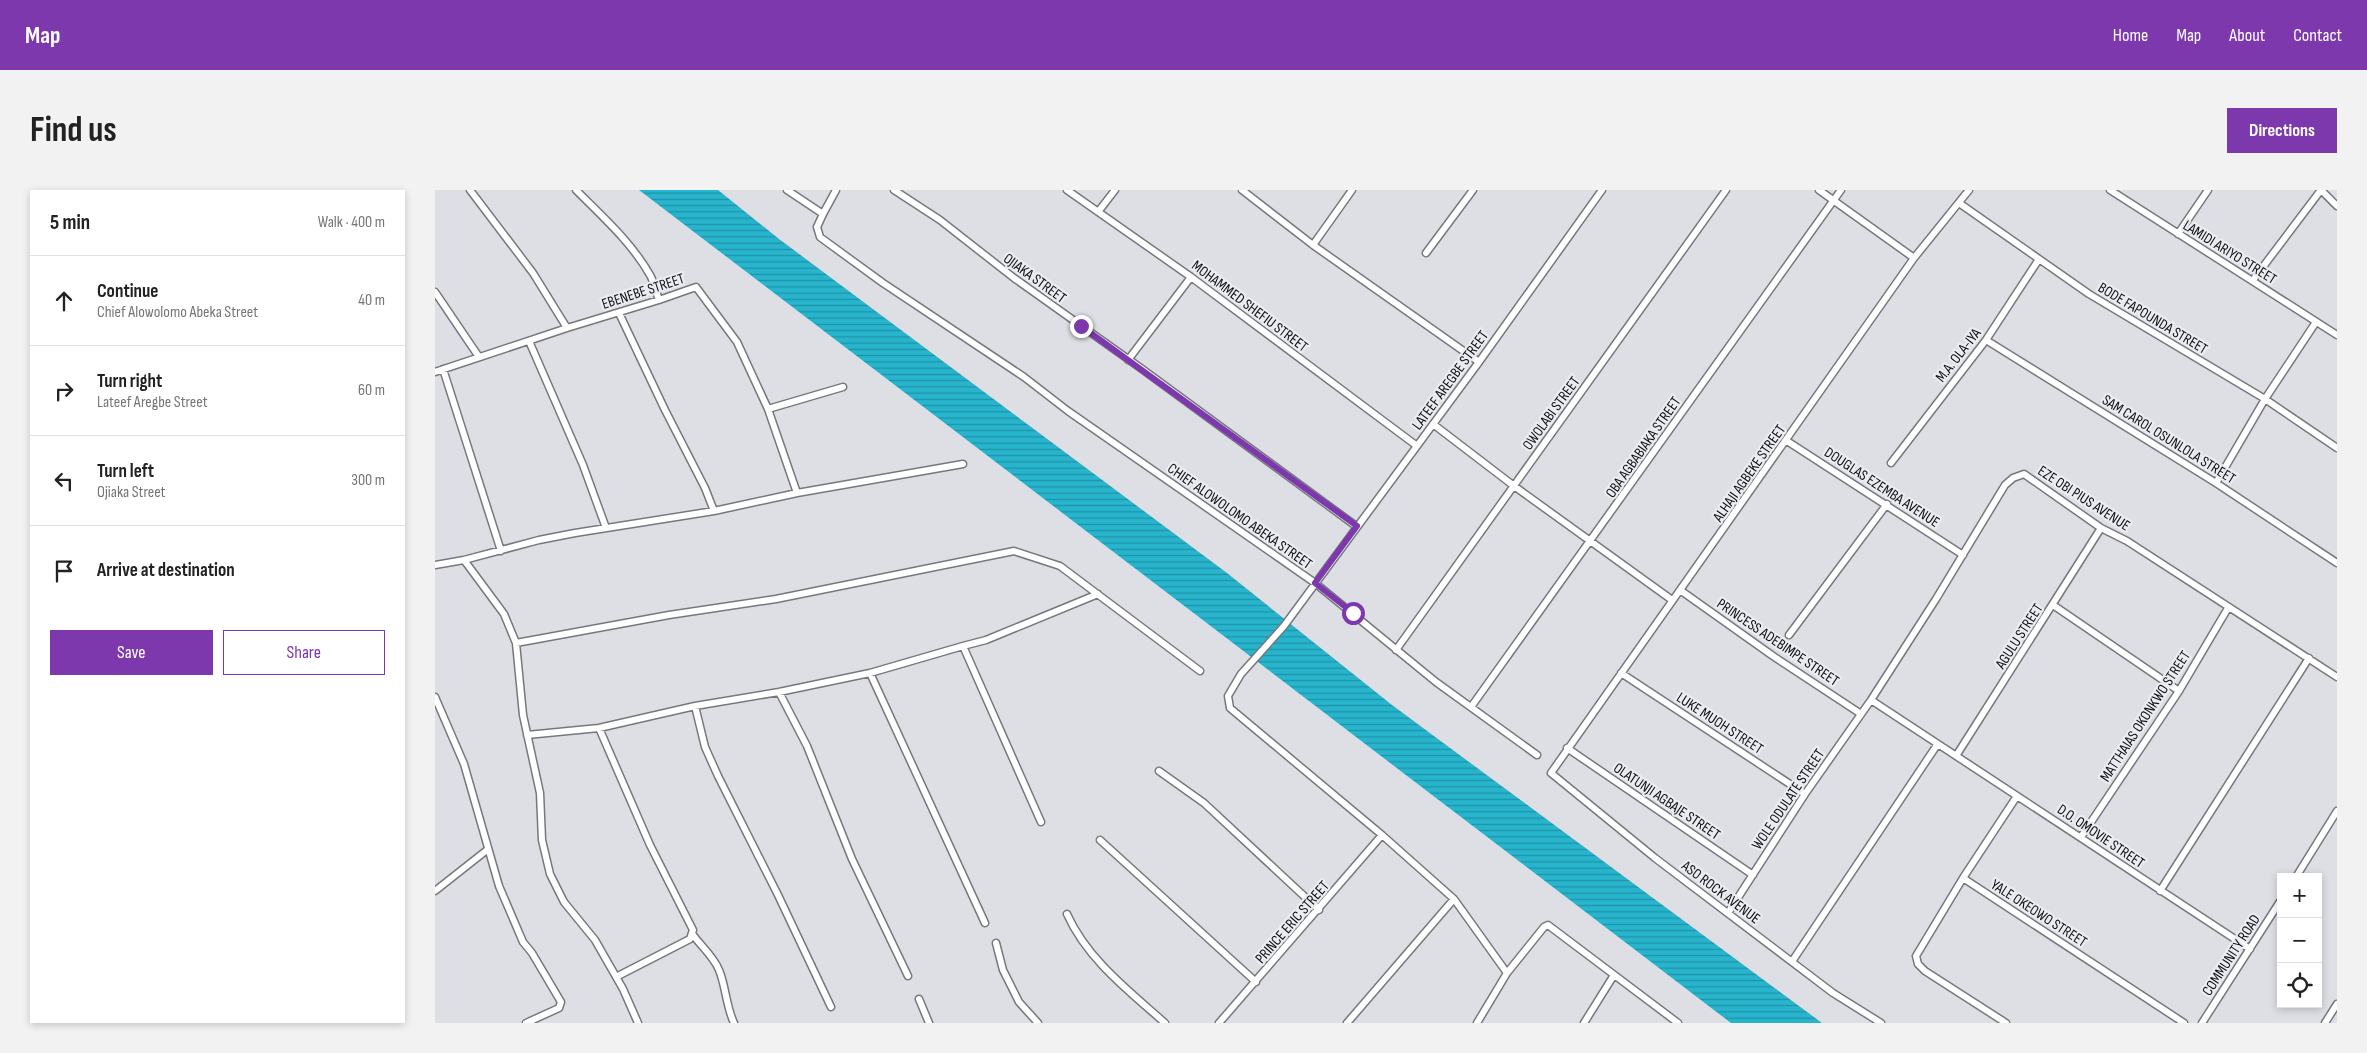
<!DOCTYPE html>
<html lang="en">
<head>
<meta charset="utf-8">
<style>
  body { margin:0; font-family:"Sofia Sans Condensed",sans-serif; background:#f2f2f2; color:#222 }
  .controls { position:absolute; right:15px; bottom:15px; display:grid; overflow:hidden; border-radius:0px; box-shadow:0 2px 8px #0003 }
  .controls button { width:45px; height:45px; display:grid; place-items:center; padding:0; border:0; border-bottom:1px solid #e0e0e0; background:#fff; color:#222; font:25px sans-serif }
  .stop { position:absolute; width:15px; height:15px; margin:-11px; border:4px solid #7c38ac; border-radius:50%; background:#fff }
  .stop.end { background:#7c38ac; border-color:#fff; box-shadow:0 1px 5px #0008 }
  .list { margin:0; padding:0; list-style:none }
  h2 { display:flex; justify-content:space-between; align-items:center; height:65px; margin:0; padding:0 20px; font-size:21px }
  h2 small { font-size:16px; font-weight:400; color:#767676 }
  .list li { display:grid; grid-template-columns:32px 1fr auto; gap:15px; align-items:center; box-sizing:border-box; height:90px; padding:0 20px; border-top:1px solid #e0e0e0 }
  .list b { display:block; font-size:19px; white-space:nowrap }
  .list p { margin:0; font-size:16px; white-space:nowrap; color:#767676 }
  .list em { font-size:16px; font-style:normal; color:#767676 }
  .actions { display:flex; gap:10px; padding:15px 20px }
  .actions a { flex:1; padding:11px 0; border:1px solid #7c38ac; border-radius:0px; text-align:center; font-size:18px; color:#7c38ac }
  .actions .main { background:#7c38ac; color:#fff }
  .icon { flex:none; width:28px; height:28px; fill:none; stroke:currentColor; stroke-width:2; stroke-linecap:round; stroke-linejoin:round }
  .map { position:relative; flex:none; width:1902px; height:833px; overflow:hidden; border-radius:0px }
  header { display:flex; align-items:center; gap:30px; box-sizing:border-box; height:70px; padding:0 25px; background:#7c38ac; color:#fff }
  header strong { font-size:24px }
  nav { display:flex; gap:28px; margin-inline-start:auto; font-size:18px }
  .intro { display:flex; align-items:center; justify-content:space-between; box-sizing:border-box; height:120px; padding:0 30px }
  h1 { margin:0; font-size:35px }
  .button { padding:12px 22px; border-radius:0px; background:#7c38ac; color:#fff; font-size:18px; font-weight:700 }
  main { display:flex; gap:30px; padding:0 30px }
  aside { flex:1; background:#fff; border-radius:0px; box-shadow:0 2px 8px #0003 }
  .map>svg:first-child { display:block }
</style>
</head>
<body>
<header>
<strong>Map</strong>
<nav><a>Home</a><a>Map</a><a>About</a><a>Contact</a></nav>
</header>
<div class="intro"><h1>Find us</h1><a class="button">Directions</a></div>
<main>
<aside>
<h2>5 min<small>Walk · 400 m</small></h2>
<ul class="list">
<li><svg class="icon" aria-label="ahead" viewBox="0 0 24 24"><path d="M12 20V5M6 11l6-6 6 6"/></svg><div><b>Continue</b><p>Chief Alowolomo Abeka Street</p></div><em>40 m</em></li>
<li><svg class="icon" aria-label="right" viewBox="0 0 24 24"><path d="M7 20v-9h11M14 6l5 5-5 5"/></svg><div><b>Turn right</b><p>Lateef Aregbe Street</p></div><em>60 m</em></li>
<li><svg class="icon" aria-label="left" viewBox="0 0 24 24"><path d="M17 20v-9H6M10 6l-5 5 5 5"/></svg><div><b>Turn left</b><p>Ojiaka Street</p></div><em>300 m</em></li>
<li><svg class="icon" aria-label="arrive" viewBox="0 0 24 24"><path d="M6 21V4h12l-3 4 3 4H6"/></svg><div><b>Arrive at destination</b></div></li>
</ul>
<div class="actions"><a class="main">Save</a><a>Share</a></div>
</aside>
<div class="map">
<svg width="1902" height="833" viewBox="0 0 1902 833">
  <defs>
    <pattern id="water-rules" width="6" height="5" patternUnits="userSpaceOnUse" patternTransform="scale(1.25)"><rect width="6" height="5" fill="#27b4cd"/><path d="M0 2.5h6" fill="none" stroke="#2091a5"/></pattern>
  </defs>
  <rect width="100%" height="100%" fill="#dddfe4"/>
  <path fill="url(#water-rules)" d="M204,0H283L344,49L792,383L957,515L1387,833H1296Z"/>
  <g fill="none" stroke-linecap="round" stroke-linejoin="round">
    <g stroke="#77787d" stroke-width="9">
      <path id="minor" d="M35,0L98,83L132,138
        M141,0C167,26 197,53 215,85C219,92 221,102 224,110
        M352,0L388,24L401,0
        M459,0L505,30L579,88L707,179L921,336
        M632,0L756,87L982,256
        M807,0L878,55L1044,172
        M1384,0L1479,68
        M1675,0L1902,145
        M1886,0L1902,16
        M1524,13L1654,104L1830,209L1902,258
        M663,22L680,0
        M388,24L382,37L385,47L389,50L448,93L589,187L633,221L880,393L1001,492L1102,565
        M1743,44L1773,0
        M878,55L917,0
        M991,63L1038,0
        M1818,90L1886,0
        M0,102L44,167
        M184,123L230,220L270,298L279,321
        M1551,150L1781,293L1902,373
        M94,151L148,275L171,338
        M693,170L756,87
        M8,179L66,361
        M0,182L132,138L224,110L261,97L302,152L333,219L362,303
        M333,219L408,197
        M998,234L1079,296L1237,410
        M1352,251L1528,365
        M1456,273L1551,150L1604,69
        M1781,293L1830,209L1881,132
        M29,370L69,424L81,453L88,525L105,603L107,650L115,684L129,712L160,750L188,799L203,833
        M0,375L29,370L104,350L140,343L279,321L362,303L528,274
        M1245,400L1338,466L1426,524
        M1618,415L1744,501
        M1354,445L1452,314
        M81,453L234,425L341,409L579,361L625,376L765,481
        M528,456L551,450L663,404
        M961,460L1291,0
        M435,483L550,733
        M1186,483L1370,604
        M344,502L372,556L417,669L473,786
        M0,507L29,574L64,696L88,752L97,763L126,812L124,818L91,833
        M1436,510L1815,759
        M260,516L270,557L283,586L343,705L396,817
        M1036,517L1406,0
        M164,538L215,655L258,740L255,749L181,787
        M92,545L164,538L260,516L344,502L435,483L528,456L606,632
        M1132,558L1318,685
        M1521,566L1666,338
        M724,581L769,613L884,720
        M1582,606L1528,688L1749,833
        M1646,647L1744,501L1793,418
        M665,650L821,792
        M1861,687L1902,621
        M1528,688L1481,766L1483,774L1490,781L1571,833
        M0,701L52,660
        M1725,701L1874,468
        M1293,723L1370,604L1436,510L1501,409L1570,295L1578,288L1589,284L1666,338L1692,351L1902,487
        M632,724C652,769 694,801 730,833
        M258,745C266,756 279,767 284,780C291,797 291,816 299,833
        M561,753L568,780L584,812L603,833
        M1358,770L1502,555
        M1072,783L1019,709L947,645L795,518L793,506L806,484L849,436L1044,172L1167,0
        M484,809L494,833
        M784,833L947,645
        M912,833L1019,709
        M1042,833L1072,783L1109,737L1113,735L1243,833
        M1149,833L1179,785
        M1446,833L1398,803L1220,668L1116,583L1479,68L1534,0
        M1767,833L1846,710
        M1890,833L1902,814"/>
    </g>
    <use href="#minor" stroke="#fff" stroke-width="6"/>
  </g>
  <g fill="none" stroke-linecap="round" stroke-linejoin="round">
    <path stroke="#7c38ac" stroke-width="6" d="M646,136L922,336L880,393L918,423"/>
  </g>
  <g text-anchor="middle" stroke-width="4.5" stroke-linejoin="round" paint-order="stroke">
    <g font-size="15" fill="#0f0f11" stroke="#eaecf1">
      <text transform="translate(1795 62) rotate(32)" y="5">LAMIDI ARIYO STREET</text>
      <text transform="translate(600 88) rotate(36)" y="5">OJIAKA STREET</text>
      <text transform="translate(208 101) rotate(-18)" y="5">EBENEBE STREET</text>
      <text transform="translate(815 116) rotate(37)" y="5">MOHAMMED SHEFIU STREET</text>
      <text transform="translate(1718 128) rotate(31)" y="5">BODE FAPOUNDA STREET</text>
      <text transform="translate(1523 165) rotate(-52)" y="5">M.A. OLA-IYA</text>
      <text transform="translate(1015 190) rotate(-54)" y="5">LATEEF AREGBE STREET</text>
      <text transform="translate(1116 223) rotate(-54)" y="5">OWOLABI STREET</text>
      <text transform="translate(1734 249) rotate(32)" y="5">SAM CAROL OSUNLOLA STREET</text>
      <text transform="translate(1208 257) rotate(-55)" y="5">OBA AGBABIAKA STREET</text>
      <text transform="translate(1314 283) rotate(-55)" y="5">ALHAJI AGBEKE STREET</text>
      <text transform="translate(1447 297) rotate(33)" y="5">DOUGLAS EZEMBA AVENUE</text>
      <text transform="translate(1649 308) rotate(33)" y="5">EZE OBI PIUS AVENUE</text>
      <text transform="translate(805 326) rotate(35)" y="5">CHIEF ALOWOLOMO ABEKA STREET</text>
      <text transform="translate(1584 446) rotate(-57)" y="5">AGULU STREET</text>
      <text transform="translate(1343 452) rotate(34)" y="5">PRINCESS ADEBIMPE STREET</text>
      <text transform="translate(1710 526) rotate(-57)" y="5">MATTHAIAS OKONKWO STREET</text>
      <text transform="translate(1285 533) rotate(33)" y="5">LUKE MUOH STREET</text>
      <text transform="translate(1353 609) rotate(-56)" y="5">WOLE ODULATE STREET</text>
      <text transform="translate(1232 611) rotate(34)" y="5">OLATUNJI AGBAJE STREET</text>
      <text transform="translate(1666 646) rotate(34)" y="5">D.O. OMOVIE STREET</text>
      <text transform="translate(1286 702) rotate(37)" y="5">ASO ROCK AVENUE</text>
      <text transform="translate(1604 723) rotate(33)" y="5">YALE OKEOWO STREET</text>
      <text transform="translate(857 732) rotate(-49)" y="5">PRINCE ERIC STREET</text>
      <text transform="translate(1796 765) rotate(-57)" y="5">COMMUNITY ROAD</text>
    </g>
  </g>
</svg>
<div class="controls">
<button>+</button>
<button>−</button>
<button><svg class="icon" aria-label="locate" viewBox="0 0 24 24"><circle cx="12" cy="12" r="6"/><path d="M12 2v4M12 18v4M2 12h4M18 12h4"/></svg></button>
</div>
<div class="stop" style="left:918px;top:423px"></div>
<div class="stop end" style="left:646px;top:136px"></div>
</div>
</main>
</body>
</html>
